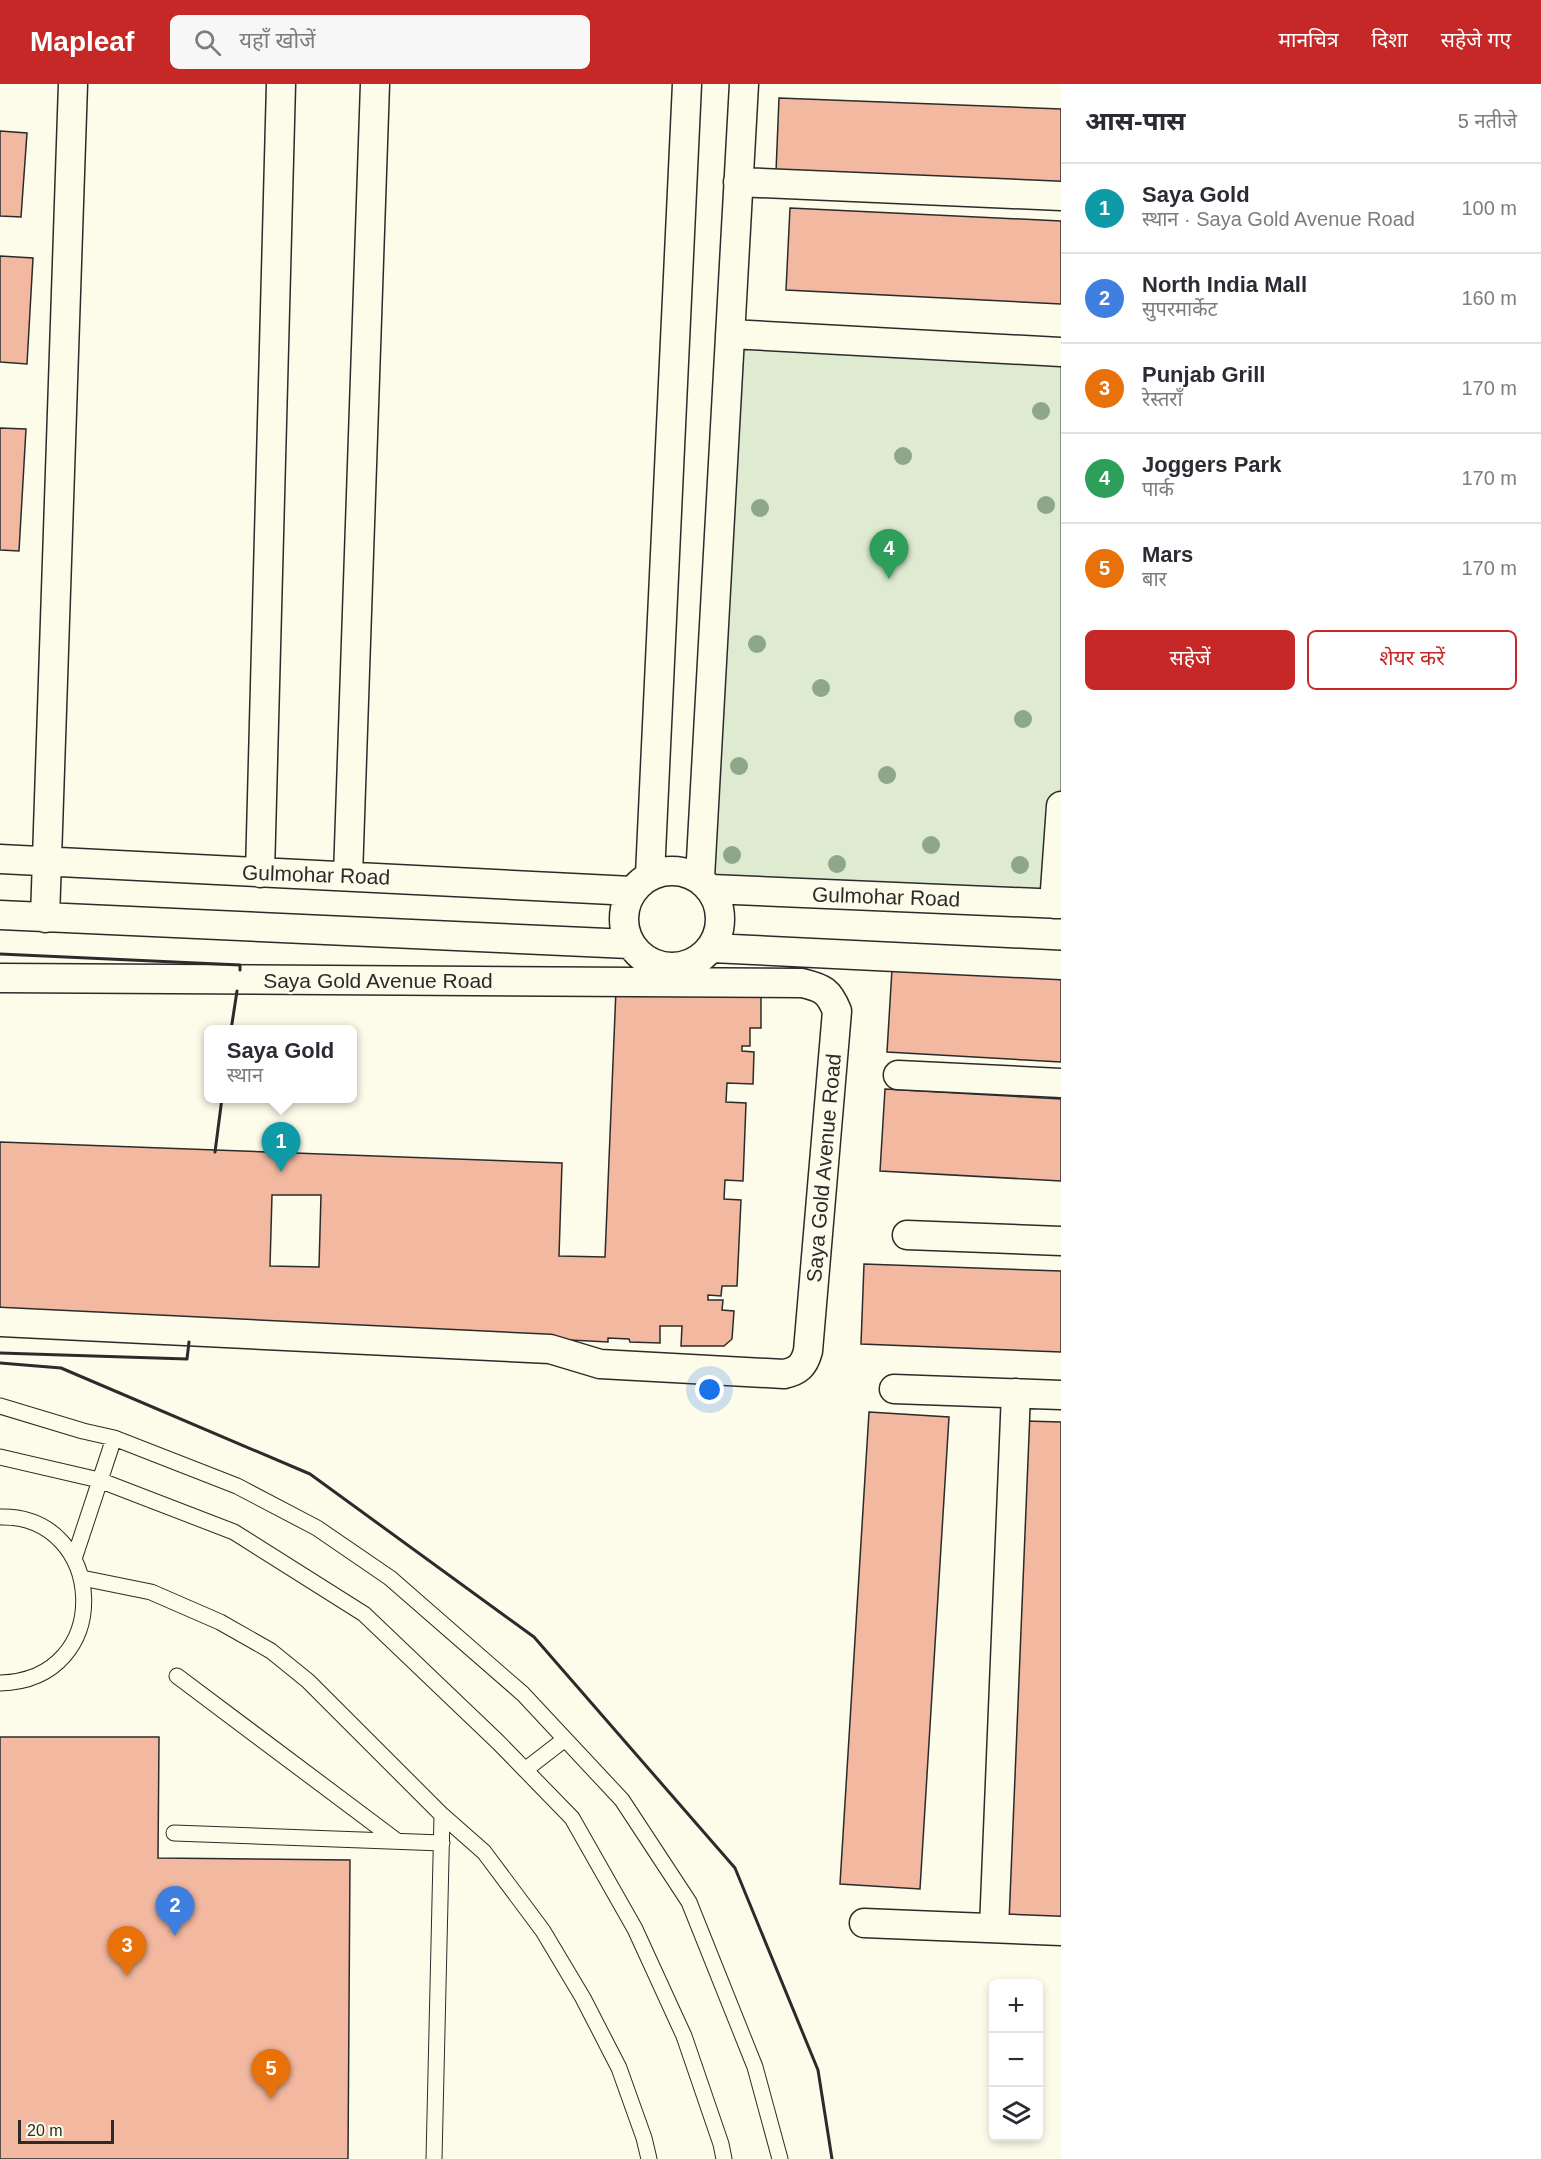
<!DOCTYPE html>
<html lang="hi">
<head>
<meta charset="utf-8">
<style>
  body { margin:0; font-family:Arial,"Noto Sans Devanagari",sans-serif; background:#f7f7f7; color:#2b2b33 }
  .controls { position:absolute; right:18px; bottom:18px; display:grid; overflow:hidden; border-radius:9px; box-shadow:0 3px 9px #0003 }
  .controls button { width:54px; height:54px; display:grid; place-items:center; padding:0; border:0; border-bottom:2px solid #e1e1e2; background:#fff; color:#2b2b33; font:30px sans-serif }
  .scale { position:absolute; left:18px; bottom:15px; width:96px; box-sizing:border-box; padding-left:6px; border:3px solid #2b2b2b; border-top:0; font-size:16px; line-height:21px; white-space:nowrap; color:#2b2b2b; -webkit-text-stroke:4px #fdfbea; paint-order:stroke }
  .you { position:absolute; left:710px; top:1306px; width:21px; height:21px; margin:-15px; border:4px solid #fff; border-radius:50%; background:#1a73e8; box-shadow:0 0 0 9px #1a73e833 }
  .badge { display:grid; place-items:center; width:39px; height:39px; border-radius:50%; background:#c62828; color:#fff; font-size:20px; font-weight:700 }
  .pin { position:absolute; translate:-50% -50px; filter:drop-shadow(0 2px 3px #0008) }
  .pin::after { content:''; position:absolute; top:32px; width:21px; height:18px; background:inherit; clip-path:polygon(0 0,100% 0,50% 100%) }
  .popup { position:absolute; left:204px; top:941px; width:153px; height:78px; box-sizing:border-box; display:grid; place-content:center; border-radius:9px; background:#fff; filter:drop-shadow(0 2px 4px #0005); font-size:20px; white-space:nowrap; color:#7c7c81 }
  .popup b { font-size:22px; color:#2b2b33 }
  .popup::after { content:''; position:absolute; left:50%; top:100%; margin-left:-12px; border:12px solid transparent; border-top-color:#fff }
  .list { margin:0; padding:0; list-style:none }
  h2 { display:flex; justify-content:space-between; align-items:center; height:78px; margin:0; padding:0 24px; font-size:26px }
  h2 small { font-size:20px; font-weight:400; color:#7c7c81 }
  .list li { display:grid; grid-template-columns:39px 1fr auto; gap:18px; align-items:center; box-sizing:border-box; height:90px; padding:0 24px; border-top:2px solid #e1e1e2 }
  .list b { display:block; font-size:22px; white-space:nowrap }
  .list p { margin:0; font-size:20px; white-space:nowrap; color:#7c7c81 }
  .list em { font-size:20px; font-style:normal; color:#7c7c81 }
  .actions { display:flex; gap:12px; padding:18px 24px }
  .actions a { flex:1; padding:14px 0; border:2px solid #c62828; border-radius:9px; text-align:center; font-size:21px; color:#c62828 }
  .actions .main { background:#c62828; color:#fff }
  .icon { flex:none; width:33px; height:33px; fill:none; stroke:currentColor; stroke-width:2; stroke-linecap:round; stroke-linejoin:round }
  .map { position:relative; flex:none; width:1061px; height:2075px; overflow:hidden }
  header { display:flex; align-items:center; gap:36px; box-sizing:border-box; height:84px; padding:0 30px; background:#c62828; color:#fff }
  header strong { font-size:28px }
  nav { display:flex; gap:33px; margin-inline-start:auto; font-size:21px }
  .search { width:420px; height:54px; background:#f7f7f7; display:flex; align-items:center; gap:15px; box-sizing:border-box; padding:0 21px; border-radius:9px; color:#7c7c81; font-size:22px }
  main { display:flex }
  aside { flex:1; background:#fff }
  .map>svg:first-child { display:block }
</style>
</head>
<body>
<header>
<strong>Mapleaf</strong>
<div class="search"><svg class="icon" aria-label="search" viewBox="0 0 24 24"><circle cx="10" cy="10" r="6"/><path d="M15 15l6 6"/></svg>यहाँ खोजें</div>
<nav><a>मानचित्र</a><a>दिशा</a><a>सहेजे गए</a></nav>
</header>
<main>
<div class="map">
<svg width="1061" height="2075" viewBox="0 0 1061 2075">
  <rect width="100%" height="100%" fill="#fdfbea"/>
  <path fill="#deebd1" stroke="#74746e" stroke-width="1.5" d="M730,250L1061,268V723L1055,812L700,794Z"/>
  <path fill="#f2b8a0" stroke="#2b2b2b" stroke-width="1.5" fill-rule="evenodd" d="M779,14L1061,25V99L776,88Z
    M0,47L27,49L21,133L0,132Z
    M790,124L1061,137V220L786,206Z
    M0,172L33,174L27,280L0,278Z
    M0,344L26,345L19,467L0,466Z
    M892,885L1061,894V978L887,968Z
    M616,905L761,912V944H750V962H742V967L754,968L753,1000L727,999L726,1018L746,1019L743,1097L725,1096L724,1115L741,1116L737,1202H722L721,1212L708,1211V1216H723L722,1226L734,1227L732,1255L724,1262H681L682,1242H660V1259L630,1258L629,1255L608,1254V1258L0,1226V1058L562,1079L559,1172L605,1173ZM272,1111H321L319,1183L270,1182Z
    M885,1005L1061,1015V1097L880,1087Z
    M864,1180L1061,1187V1268L861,1260Z
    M869,1328L949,1333L920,1805L840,1800Z
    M1025,1337L1061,1338V1833L1006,1831Z
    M0,1653H159L158,1774L350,1776L348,2075H0Z"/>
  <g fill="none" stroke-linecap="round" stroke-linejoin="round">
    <g stroke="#2b2b2b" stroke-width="17">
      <path id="service" d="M0,1322L83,1347L114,1354L237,1402L317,1444L390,1494L523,1610L622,1716L689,1818L755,1983L780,2075
        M0,1373L99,1396L234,1448L364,1530L498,1658L572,1734L635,1845L684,1952L721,2060L724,2075
        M0,1433C106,1430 117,1596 0,1599
        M74,1475L114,1354
        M82,1494L151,1508L220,1538L271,1567L308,1597L442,1731L484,1768L543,1847L583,1914L619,1984L644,2054L649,2075
        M177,1592L397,1757
        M525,1686L565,1655
        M174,1749L442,1759
        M434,2075L442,1731"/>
    </g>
    <g stroke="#2b2b2b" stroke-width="31">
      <path id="minor" d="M738,98L1061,112
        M730,250L1061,268
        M0,775L632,807
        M624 835a48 48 0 1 1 96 0a48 48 0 1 1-96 0Z
        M260,789L281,0
        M650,791L687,0
        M348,792L375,0
        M700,794L744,0
        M711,805L1061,820
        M1054,820L1061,722
        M0,831L629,860
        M45,834L73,0
        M712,864L1061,881
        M0,894L802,899C823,904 829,907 837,927L808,1267C804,1282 798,1287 784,1290L600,1280L550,1265L0,1238
        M898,991L1061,999
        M907,1151L1061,1157
        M894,1305L1061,1311
        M864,1839L1061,1847
        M994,1844L1016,1309"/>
    </g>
    <use href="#service" stroke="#fdfbea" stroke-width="15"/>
    <use href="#minor" stroke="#fdfbea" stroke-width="28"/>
    <path stroke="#2b2b2b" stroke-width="3" d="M0,870L240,881V886
      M231,946L237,907
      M215,1068L222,1014
      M0,1269L187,1275L189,1258
      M0,1279L61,1284L310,1390L534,1553L735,1784L818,1986L832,2075"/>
  </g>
  <g fill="#8ea78a">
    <circle cx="1041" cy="327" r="9"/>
    <circle cx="903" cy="372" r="9"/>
    <circle cx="1046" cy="421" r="9"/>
    <circle cx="760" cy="424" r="9"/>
    <circle cx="757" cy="560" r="9"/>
    <circle cx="821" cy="604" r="9"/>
    <circle cx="1023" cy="635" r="9"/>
    <circle cx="739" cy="682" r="9"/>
    <circle cx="887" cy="691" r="9"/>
    <circle cx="931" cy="761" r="9"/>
    <circle cx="732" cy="771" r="9"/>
    <circle cx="837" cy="780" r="9"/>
    <circle cx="1020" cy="781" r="9"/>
  </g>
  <g text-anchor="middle" stroke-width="4.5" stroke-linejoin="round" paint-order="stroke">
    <g font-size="21" fill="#2b2b2b" stroke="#fdfbea">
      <text transform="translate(316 791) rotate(2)" y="7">Gulmohar Road</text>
      <text transform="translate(886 813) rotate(2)" y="7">Gulmohar Road</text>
      <text x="378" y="904">Saya Gold Avenue Road</text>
      <text transform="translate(824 1084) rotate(-85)" y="7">Saya Gold Avenue Road</text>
    </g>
  </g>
</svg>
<div class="controls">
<button>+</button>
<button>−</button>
<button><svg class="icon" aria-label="layers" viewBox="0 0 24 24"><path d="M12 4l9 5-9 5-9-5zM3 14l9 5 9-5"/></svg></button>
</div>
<div class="scale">20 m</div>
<div class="you"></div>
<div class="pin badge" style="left:281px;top:1088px;background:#0f9aa8">1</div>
<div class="popup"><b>Saya Gold</b>स्थान</div>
<div class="pin badge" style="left:175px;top:1852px;background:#3f7fe0">2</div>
<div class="pin badge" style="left:127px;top:1892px;background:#e8710a">3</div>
<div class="pin badge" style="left:889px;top:495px;background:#2e9e5b">4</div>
<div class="pin badge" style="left:271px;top:2015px;background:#e8710a">5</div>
</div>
<aside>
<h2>आस-पास<small>5 नतीजे</small></h2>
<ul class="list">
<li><span class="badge" style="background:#0f9aa8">1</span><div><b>Saya Gold</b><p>स्थान · Saya Gold Avenue Road</p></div><em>100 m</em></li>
<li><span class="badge" style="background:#3f7fe0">2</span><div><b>North India Mall</b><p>सुपरमार्केट</p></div><em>160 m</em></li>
<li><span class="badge" style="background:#e8710a">3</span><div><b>Punjab Grill</b><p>रेस्तराँ</p></div><em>170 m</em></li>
<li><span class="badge" style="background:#2e9e5b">4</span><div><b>Joggers Park</b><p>पार्क</p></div><em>170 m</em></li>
<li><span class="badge" style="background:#e8710a">5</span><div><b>Mars</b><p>बार</p></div><em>170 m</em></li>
</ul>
<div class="actions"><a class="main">सहेजें</a><a>शेयर करें</a></div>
</aside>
</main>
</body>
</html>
